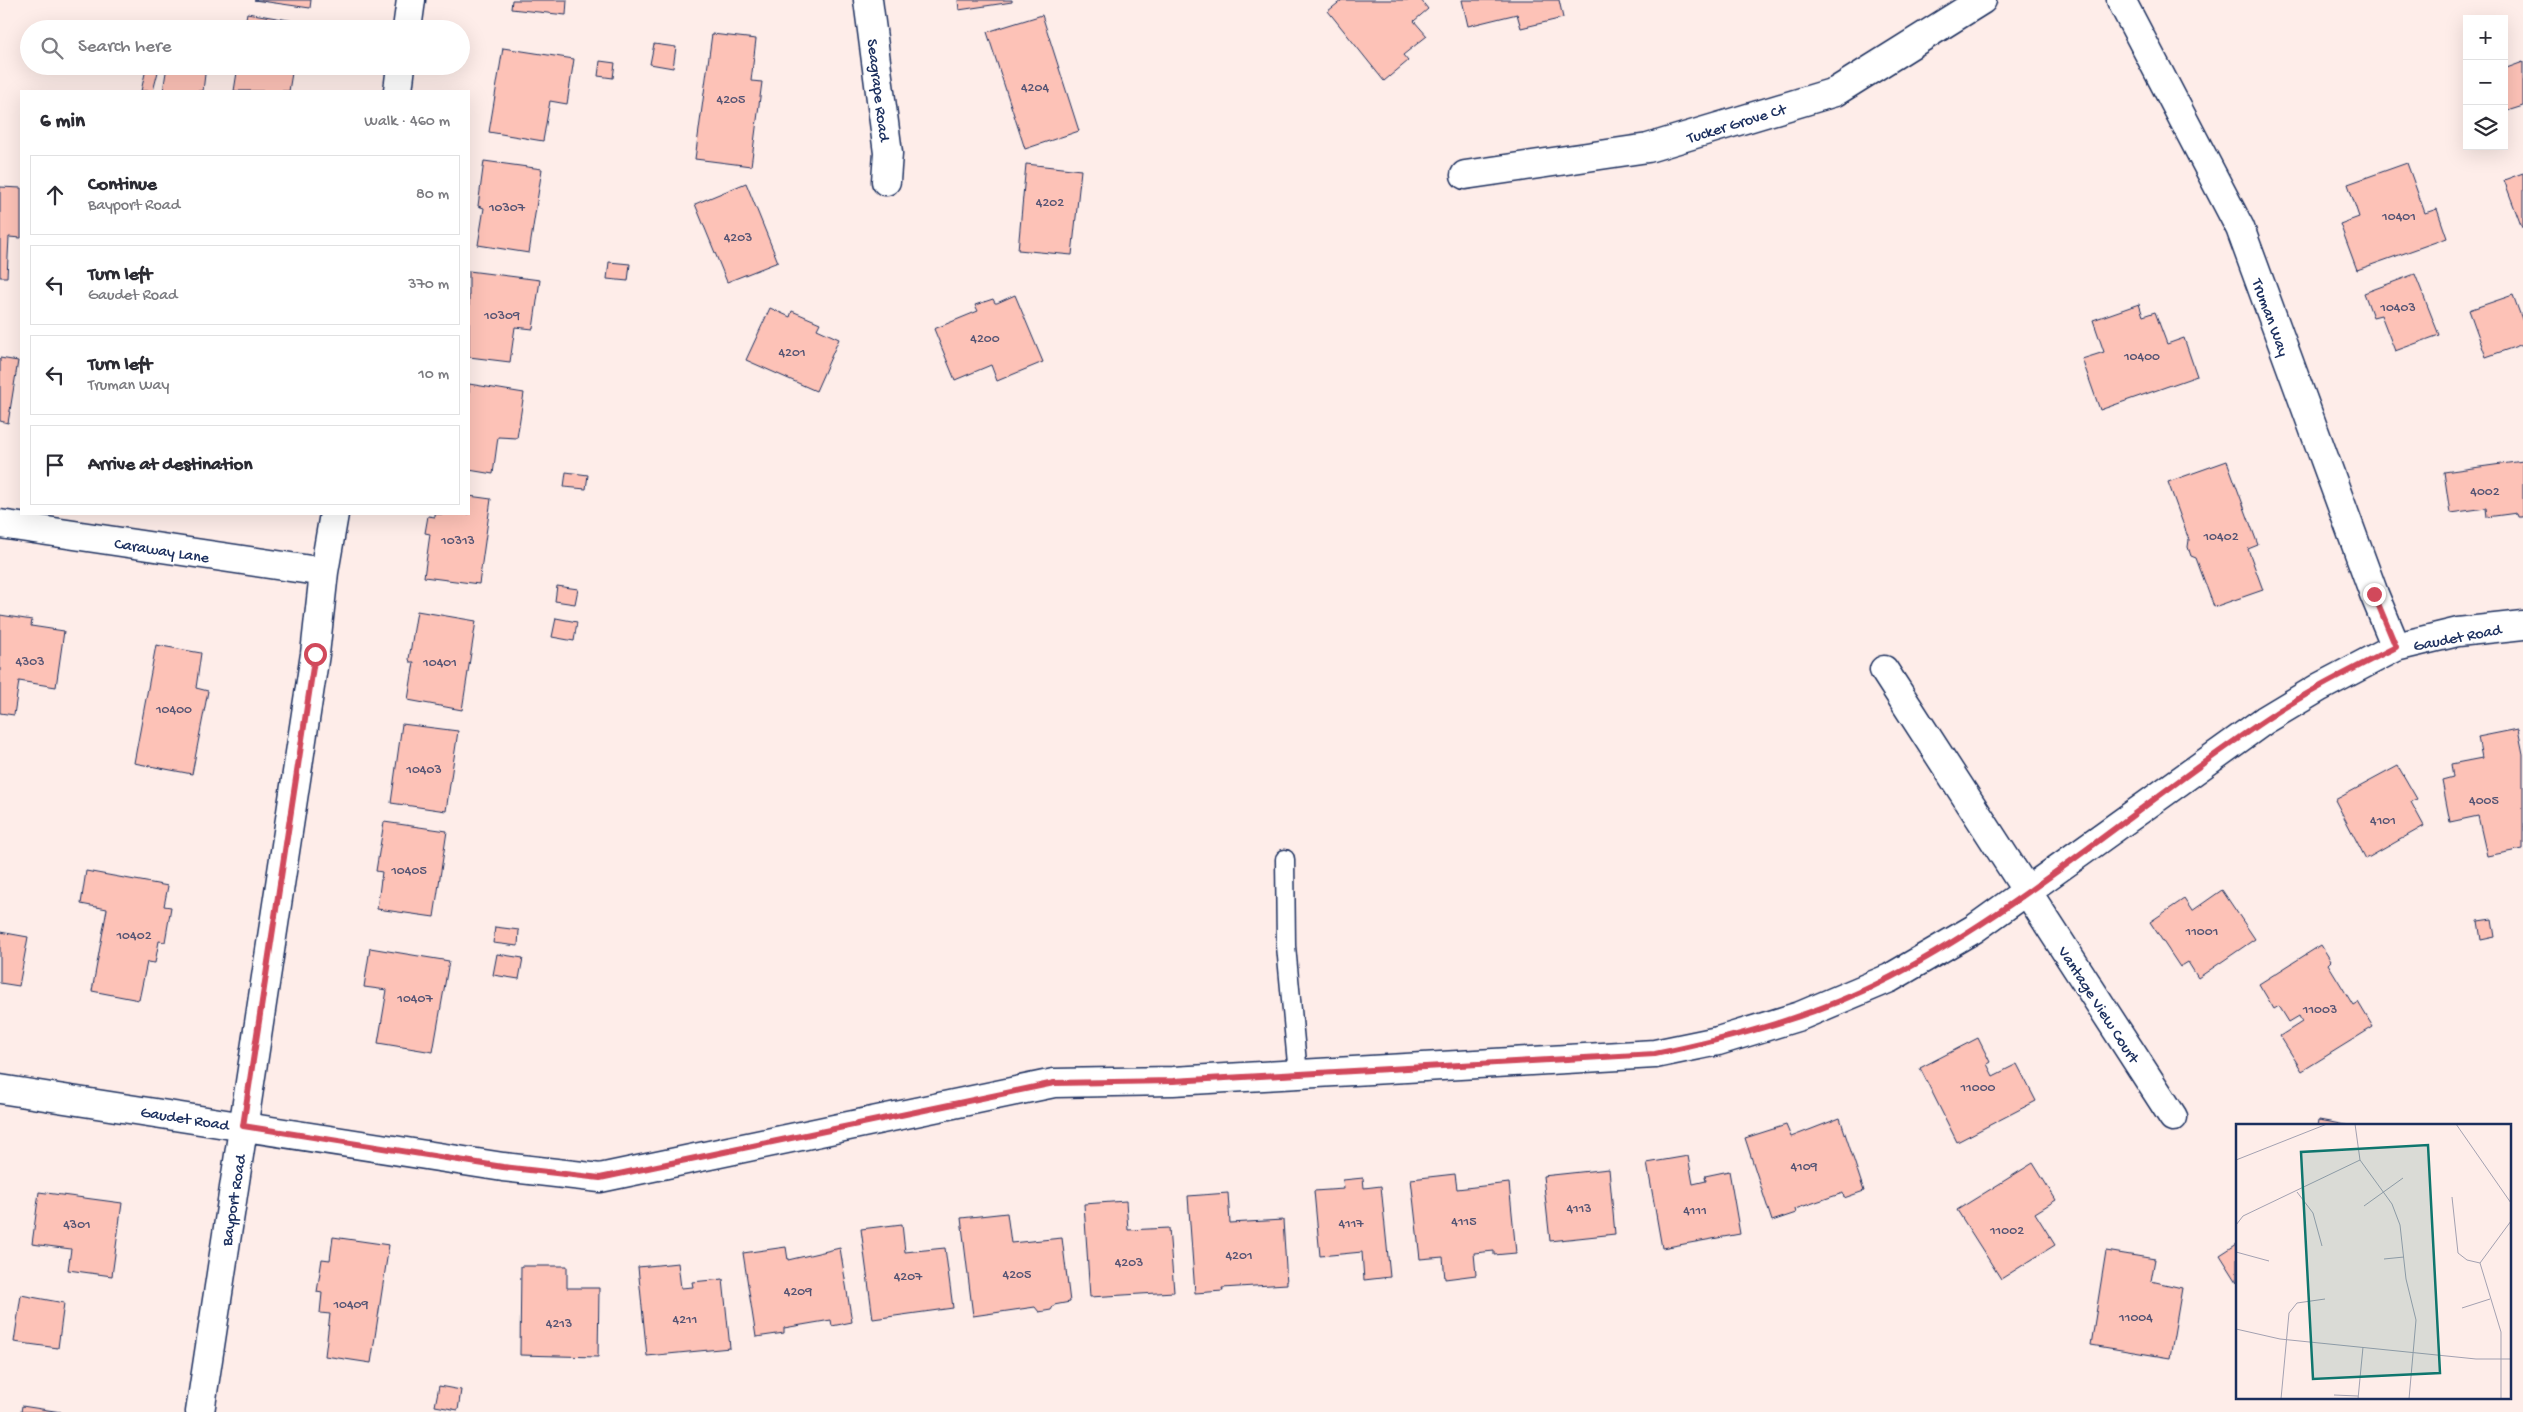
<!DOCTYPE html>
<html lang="en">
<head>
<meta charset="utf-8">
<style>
  body { margin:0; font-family:"Gochi Hand",sans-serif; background:#f7f7f7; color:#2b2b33 }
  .controls { position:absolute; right:15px; top:15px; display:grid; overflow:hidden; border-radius:0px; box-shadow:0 5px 20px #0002 }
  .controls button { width:45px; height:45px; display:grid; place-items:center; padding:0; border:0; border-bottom:1px solid #e1e1e2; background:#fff; color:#2b2b33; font:25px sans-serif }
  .stop { position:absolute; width:15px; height:15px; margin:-11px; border:4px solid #d1495b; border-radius:50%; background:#fff }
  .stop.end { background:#d1495b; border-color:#fff; box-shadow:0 1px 5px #0008 }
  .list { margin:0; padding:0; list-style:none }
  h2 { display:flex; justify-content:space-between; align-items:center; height:65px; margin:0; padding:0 20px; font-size:21px }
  h2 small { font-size:16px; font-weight:400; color:#7c7c81 }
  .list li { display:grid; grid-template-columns:32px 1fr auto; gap:15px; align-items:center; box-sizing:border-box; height:80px; margin:0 10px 10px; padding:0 10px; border:1px solid #e1e1e2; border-radius:0px }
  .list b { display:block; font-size:19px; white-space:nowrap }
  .list p { margin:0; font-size:16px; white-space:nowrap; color:#7c7c81 }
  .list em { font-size:16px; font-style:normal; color:#7c7c81 }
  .icon { flex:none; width:28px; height:28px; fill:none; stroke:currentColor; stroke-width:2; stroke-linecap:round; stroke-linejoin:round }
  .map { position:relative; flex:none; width:2523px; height:1412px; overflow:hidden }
  .search { position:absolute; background:#fff; box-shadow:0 5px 20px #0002; left:20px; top:20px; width:450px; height:55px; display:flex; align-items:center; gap:12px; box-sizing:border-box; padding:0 18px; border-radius:28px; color:#7c7c81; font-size:19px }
  .panel { position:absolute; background:#fff; box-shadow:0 5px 20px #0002; left:20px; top:90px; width:450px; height:425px; border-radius:0px }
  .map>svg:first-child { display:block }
</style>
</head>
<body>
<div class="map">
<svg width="2523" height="1412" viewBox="0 0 2523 1412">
  <rect width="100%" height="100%" fill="#feede9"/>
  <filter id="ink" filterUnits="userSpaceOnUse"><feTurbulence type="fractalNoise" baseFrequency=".02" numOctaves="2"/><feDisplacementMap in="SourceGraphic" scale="10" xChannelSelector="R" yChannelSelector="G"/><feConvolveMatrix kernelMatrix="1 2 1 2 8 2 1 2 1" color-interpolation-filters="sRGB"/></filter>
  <g filter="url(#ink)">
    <path fill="#fdc2b7" stroke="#1b2f5e" d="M254,0H311L310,8Z
      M512,0H567L566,15L511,9Z
      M958,0H1012V2L959,10Z
      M1342,0H1421L1428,9L1414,21L1427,36L1403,55L1408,61L1384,81L1328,11Z
      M1462,0H1559L1563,18L1521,28L1517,14L1468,26Z
      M247,13L306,23L305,29H244Z
      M1042,15L1079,131L1025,149L987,32Z
      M712,34L756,39L751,81L762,82L751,166L695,159Z
      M654,44L676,47L673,68L650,64Z
      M503,48L574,59L567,104L550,101L543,141L489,132Z
      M600,61L615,63L613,78L598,76Z
      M2523,62V106L2504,112V69Z
      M167,66H206L203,91H163Z
      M238,66H298L293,67L289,91H234Z
      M146,69L158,72L153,91H141Z
      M484,161L542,169L529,253L478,245L484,208L478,206Z
      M2407,163L2425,213L2437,209L2447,238L2357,270L2340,224L2359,217L2348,184Z
      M1026,164L1081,170L1072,255L1018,250Z
      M2523,173V227L2522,228L2504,180Z
      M746,183L778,262L727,282L695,204Z
      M0,187L21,188V238L9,237L7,277H0Z
      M609,262L630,264L628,281L607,279Z
      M469,271L540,280L533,329L515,327L510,362L469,357Z
      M2415,274L2439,335L2395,351L2381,315L2373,317L2364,293Z
      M1015,295L1043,362L997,381L991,365L955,380L934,329L978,311L975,305L993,299L995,303H997Z
      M2513,295L2523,322V344L2486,357L2469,310Z
      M2139,304L2143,316L2155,312L2167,344L2184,338L2197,376L2100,410L2082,359L2104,352L2093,320Z
      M770,308L790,317L792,311L820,323L817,329L839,339L816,391L746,360Z
      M0,358L18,361L8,423L0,421Z
      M469,384L524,393L517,438L498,437L493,474L469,470Z
      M2227,461L2258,545L2248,549L2263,590L2214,607L2196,558L2191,556L2188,547L2189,540L2168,482Z
      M2523,461V517H2518L2517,513L2487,517L2486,508L2450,513L2444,472Z
      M566,472L588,475L586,489L564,487Z
      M469,496L491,499L479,584L424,577L430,534L425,533L428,516L435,517V514H469Z
      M557,586L578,589L575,604L555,601Z
      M417,611L476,621L462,710L408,700L414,662H410L409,659Z
      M0,615L32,620L31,626L64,631L56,687L19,681L14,715L0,713Z
      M556,618L577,622L574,641L552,637Z
      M156,645L201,653L196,688L208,691L192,774L134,763Z
      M402,724L458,731L446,811L391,803Z
      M2518,729L2523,754V849L2487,856L2478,816L2450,822L2442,781L2453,778L2451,764L2482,758L2478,737Z
      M2398,766L2417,799L2411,802L2424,826L2366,859L2335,800Z
      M384,822L447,831L434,917L377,909L382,872L376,871Z
      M86,871L168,886L164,906L171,907L165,942L159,941L155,963L147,962L139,1000L92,991L107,909L81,904Z
      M2222,890L2255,939L2198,978L2188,962L2180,967L2150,922L2184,899L2192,911Z
      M2492,919L2495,937L2481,940L2478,921Z
      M495,927L519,930L518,946L493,943Z
      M0,932L28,937L19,986L0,983Z
      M2321,945L2331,961L2328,964L2353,1005L2358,1002L2373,1027L2302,1071L2280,1036L2302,1022L2299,1016L2289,1022L2279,1006L2274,1009L2259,984Z
      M370,948L449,961L433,1052L378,1043L387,990L364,987Z
      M497,954L523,958L519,979L493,975Z
      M1978,1038L1990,1062L1987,1064L1993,1076L2017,1064L2036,1101L1957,1142L1920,1068Z
      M1840,1118L1864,1191L1844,1198L1843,1193L1795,1209L1796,1213L1772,1221L1745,1138L1786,1125L1791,1137Z
      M2319,1120L2330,1122L2350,1126H2318Z
      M1688,1156L1693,1184L1706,1181L1705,1176L1729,1171L1740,1234L1662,1248L1647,1163Z
      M2033,1163L2056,1200L2035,1213L2055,1245L2001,1279L1957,1210Z
      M1609,1169L1615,1234L1550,1241L1543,1176Z
      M1455,1174L1457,1189L1509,1183L1516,1253L1494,1255V1251L1474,1253L1476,1275L1445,1279L1443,1257L1420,1259L1411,1179Z
      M1363,1178L1364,1188L1381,1186L1390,1277L1364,1280L1362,1252L1320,1256L1314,1191L1344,1189L1343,1180Z
      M39,1192L122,1203L112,1276L68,1270L71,1249L32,1244Z
      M1228,1193L1230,1223L1283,1220L1287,1284L1222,1288L1223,1291L1195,1293L1188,1196Z
      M1126,1201L1128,1230L1169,1228L1174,1292L1090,1297L1084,1204Z
      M1007,1213L1011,1243L1062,1238L1070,1302L1054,1305L1051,1310L1039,1312L1035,1307L973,1316L961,1218Z
      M902,1224L905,1252L945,1248L953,1308L873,1319L861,1229Z
      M333,1237L389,1245L371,1363L325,1356L330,1314L320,1313L322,1293L317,1292L322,1259L330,1260Z
      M2237,1244V1282L2220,1255Z
      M786,1247L788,1260L840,1248L852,1322L832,1326L831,1320L784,1328V1333L756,1337L743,1253Z
      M2106,1251L2155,1259L2151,1281L2182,1288L2170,1358L2091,1345Z
      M678,1263L681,1288L693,1287L692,1282L723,1279L730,1348L647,1356L638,1267Z
      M521,1266H567V1288H599L598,1357L520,1355Z
      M21,1295L64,1303L58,1348L14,1342Z
      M439,1386L461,1390L458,1410L435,1406Z
      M22,1406L61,1412H21Z"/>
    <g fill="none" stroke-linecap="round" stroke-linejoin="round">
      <g stroke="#1b2f5e" stroke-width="21">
        <path id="lane" d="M1285,859L1286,946L1298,1074"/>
      </g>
      <g stroke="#1b2f5e" stroke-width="31">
        <path id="street" d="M868,0L888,153L886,181
          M2121,0L2240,228L2374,594L2396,647
          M407,29L411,0
          M398,91L401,66
          M1465,175L1648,148L1835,92L1982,0
          M0,524L324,572
          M1884,670L2173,1117
          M0,1089L503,1167L600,1178L1054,1083L1173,1081L1655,1054L1718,1041L1800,1016L1890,978L1974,929L2265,720L2320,687L2396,647L2458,632L2523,625
          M200,1412L315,654L324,572L334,514"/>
      </g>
      <use href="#lane" stroke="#fff" stroke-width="18"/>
      <use href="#street" stroke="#fff" stroke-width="28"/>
    </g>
  </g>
  <g fill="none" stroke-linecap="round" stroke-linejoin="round" filter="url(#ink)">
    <path stroke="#d1495b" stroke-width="6" d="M315,654L243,1126L503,1167L600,1178L1054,1083L1173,1081L1655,1054C1736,1037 1817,1016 1891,977C2025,907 2139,804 2265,720C2306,692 2351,670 2396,647L2374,594"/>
  </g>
  <g text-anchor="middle" stroke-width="4" stroke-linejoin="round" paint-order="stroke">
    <g font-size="14" fill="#545474">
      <text x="1035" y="91">4204</text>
      <text x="731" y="103">4205</text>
      <text x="1050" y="206">4202</text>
      <text x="507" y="211">10307</text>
      <text x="2399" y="220">10401</text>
      <text x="738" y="241">4203</text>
      <text x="2398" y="311">10403</text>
      <text x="502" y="319">10309</text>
      <text x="985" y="342">4200</text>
      <text x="792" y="356">4201</text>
      <text x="2142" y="360">10400</text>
      <text x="2485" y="495">4002</text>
      <text x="2221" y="540">10402</text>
      <text x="458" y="544">10313</text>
      <text x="30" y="665">4303</text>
      <text x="440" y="666">10401</text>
      <text x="174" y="713">10400</text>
      <text x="424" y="773">10403</text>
      <text x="2484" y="804">4005</text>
      <text x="2383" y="824">4101</text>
      <text x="409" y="874">10405</text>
      <text x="2202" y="935">11001</text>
      <text x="134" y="939">10402</text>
      <text x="415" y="1002">10407</text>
      <text x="2320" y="1013">11003</text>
      <text x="1978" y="1091">11000</text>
      <text x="1804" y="1170">4109</text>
      <text x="1579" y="1212">4113</text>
      <text x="1695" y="1214">4111</text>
      <text x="1464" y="1225">4115</text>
      <text x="1351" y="1227">4117</text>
      <text x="77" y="1228">4301</text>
      <text x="2007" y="1234">11002</text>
      <text x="1239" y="1259">4201</text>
      <text x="1129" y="1266">4203</text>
      <text x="1017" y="1278">4205</text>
      <text x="908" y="1280">4207</text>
      <text x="798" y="1295">4209</text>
      <text x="351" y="1308">10409</text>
      <text x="2136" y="1321">11004</text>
      <text x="685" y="1323">4211</text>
      <text x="559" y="1327">4213</text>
    </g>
    <g font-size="16" fill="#1b2f5e" stroke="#fff">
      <text transform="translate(880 90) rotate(83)" y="6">Seagrape Road</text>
      <text transform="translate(1736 122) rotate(-17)" y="6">Tucker Grove Ct</text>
      <text transform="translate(2272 317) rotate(70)" y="6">Truman Way</text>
      <text transform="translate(162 549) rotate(9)" y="6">Caraway Lane</text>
      <text transform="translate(2457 636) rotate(-11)" y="6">Gaudet Road</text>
      <text transform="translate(2100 1004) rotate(57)" y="6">Vantage View Court</text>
      <text transform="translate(185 1117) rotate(9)" y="6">Gaudet Road</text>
      <text transform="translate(232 1200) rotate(-81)" y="6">Bayport Road</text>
    </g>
  </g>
  <g transform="translate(2236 1124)">
    <rect width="275" height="275" fill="#feede9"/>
    <path fill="none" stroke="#a3a1b1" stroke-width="1" d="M119,0L124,36L156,80L164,101L170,155L180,196L173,275M220,0L275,79M0,36L91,0M61,68L77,89L86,122M216,73L222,129L231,136L244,139M128,82L167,54M0,101L7,92L124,36M0,128L33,137M148,135L168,133M226,184L254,175M0,205L44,215L240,235H275M98,271L122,272M45,275L53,189L61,179L89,175M122,275L127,223M265,275V208L244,139L275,97"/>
    <path fill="#0f766e" fill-opacity="0.15" stroke="#0f766e" stroke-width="2.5" d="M192,21L204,249L77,255L65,28Z"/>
    <rect width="275" height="275" fill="none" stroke="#1b2f5e" stroke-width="2.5"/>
  </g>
</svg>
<div class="controls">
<button>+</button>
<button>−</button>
<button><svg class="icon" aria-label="layers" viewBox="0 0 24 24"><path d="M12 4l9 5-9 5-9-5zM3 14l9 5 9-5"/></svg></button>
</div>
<div class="stop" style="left:315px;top:654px"></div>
<div class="stop end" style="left:2374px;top:594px"></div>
<div class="search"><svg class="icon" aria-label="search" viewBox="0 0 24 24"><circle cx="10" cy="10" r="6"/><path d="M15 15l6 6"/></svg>Search here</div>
<section class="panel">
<h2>6 min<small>Walk · 460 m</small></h2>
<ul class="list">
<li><svg class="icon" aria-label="ahead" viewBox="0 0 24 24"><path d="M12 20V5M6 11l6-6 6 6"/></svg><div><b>Continue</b><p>Bayport Road</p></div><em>80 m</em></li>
<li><svg class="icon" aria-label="left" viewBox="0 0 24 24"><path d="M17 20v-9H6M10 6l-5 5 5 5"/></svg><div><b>Turn left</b><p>Gaudet Road</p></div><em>370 m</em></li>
<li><svg class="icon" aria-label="left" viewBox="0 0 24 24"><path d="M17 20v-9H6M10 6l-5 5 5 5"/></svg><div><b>Turn left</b><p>Truman Way</p></div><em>10 m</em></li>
<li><svg class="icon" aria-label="arrive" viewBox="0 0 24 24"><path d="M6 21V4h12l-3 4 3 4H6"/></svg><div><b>Arrive at destination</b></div></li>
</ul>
</section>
</div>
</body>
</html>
